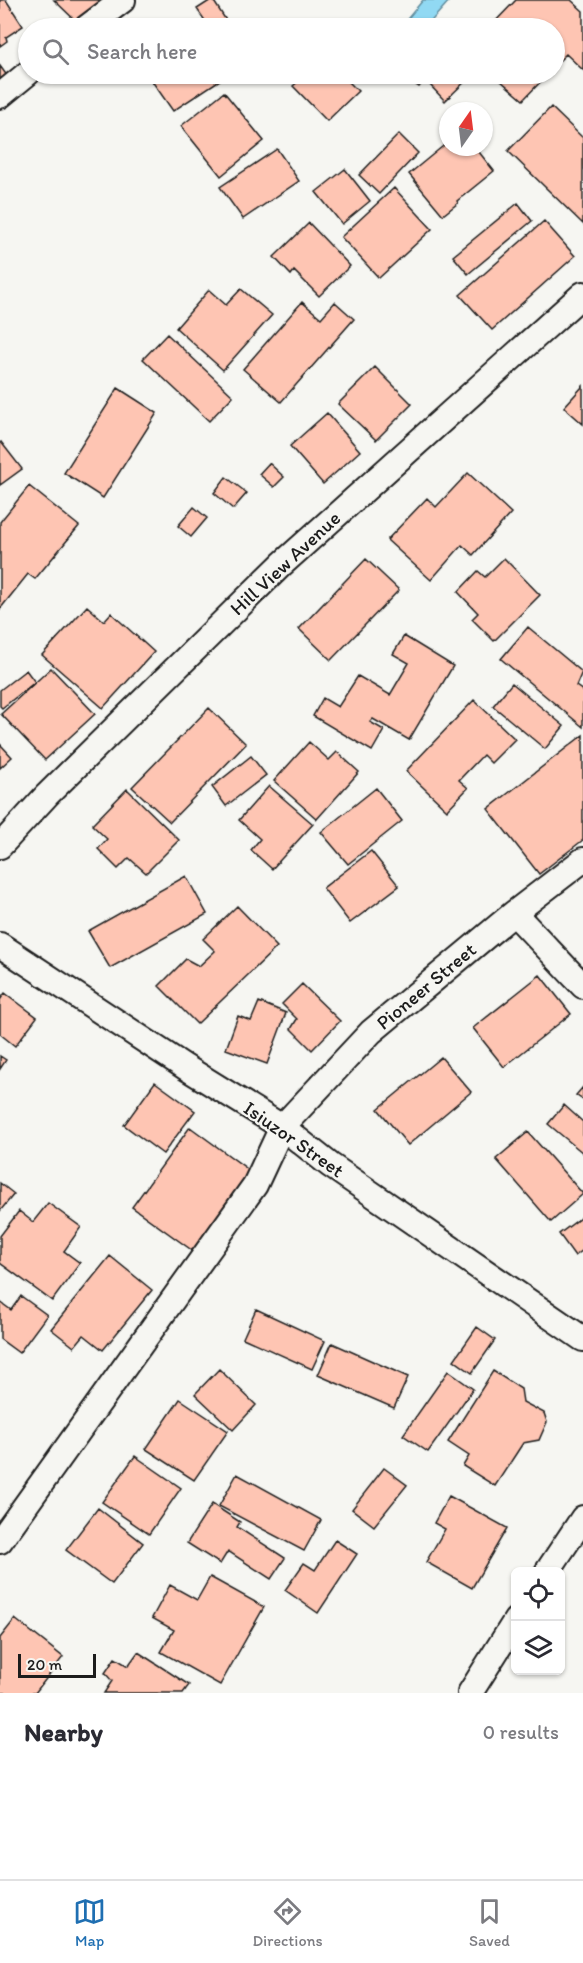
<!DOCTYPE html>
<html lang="en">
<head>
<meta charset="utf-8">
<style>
	:root { --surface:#fff; --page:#f2f2f3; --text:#2b2b33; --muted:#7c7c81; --line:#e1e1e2; --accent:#1f6fb2 }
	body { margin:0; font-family:Itim,sans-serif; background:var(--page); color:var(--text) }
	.controls { position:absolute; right:18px; bottom:18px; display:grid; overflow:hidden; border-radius:9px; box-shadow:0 2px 4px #0004 }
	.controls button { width:54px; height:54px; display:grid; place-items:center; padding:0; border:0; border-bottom:2px solid var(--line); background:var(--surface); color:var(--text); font:30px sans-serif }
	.compass { position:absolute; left:439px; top:102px; width:54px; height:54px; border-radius:50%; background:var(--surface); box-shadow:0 2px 4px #0004; rotate:14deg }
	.scale { position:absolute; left:18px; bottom:15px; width:78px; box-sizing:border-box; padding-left:6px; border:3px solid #1c1c1c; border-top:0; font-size:16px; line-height:21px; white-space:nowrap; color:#1c1c1c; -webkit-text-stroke:4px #f6f6f2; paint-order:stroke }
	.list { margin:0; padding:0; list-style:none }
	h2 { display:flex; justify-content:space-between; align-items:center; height:78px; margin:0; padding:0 24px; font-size:26px }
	h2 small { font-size:20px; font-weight:400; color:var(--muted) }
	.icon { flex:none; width:33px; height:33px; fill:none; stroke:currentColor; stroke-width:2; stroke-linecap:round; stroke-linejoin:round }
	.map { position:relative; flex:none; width:583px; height:1693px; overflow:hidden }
	.search { position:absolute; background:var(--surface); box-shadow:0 2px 4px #0004; left:18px; right:18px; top:18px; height:66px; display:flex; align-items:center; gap:15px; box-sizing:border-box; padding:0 21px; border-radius:33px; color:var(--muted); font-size:22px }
	.sheet { height:186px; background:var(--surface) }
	nav { display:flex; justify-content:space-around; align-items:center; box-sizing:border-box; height:84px; border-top:2px solid var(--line); background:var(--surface); font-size:16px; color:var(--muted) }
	nav a { display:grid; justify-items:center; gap:3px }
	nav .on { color:var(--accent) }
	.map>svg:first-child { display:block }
</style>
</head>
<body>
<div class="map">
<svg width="583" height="1693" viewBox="0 0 583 1693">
	<rect width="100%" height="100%" fill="#f6f6f2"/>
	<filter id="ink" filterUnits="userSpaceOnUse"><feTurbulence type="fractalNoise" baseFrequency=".0167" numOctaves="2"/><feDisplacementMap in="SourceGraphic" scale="12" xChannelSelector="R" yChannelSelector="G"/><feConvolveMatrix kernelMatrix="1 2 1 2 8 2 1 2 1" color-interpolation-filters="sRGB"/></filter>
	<g filter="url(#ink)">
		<path fill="#91d9f3" stroke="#628d9d" stroke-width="1.5" d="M 423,0 L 450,0 L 425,28 L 410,28 L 404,23 Z"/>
		<path fill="#fec5b3" stroke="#1c1c1c" stroke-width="1.5" d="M 0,0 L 6,0 L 23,26 L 6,37 L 7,41 L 0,46 Z
			M 54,0 L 105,0 L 80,25 Z
			M 211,0 L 213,0 L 231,28 L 210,28 L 197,9 Z
			M 516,0 L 571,0 L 583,11 L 583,70 L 566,54 L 554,66 L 554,28 L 489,28 Z
			M 0,66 L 8,77 L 0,83 Z
			M 147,74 L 229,74 L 173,111 Z
			M 307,74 L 341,74 L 358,91 L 327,121 L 293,86 Z
			M 400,74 L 429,74 L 419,87 Z
			M 442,74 L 473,74 L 445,101 L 430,85 Z
			M 493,74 L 548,74 L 523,100 Z
			M 224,92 L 264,141 L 221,176 L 181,126 Z
			M 551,107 L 583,138 L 583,224 L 508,151 Z
			M 399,134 L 418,153 L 379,194 L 359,175 Z
			M 448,142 L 448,147 L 475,147 L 494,171 L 457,201 L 458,203 L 443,215 L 409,174 Z
			M 277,149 L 299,181 L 243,219 L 220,187 Z
			M 345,169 L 370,201 L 342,224 L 316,192 Z
			M 394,188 L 432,229 L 379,278 L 341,237 Z
			M 518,203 L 532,221 L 468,274 L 453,256 Z
			M 544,221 L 575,256 L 492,330 L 460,295 Z
			M 309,223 L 350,266 L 319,296 L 294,271 L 291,275 L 274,257 Z
			M 241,289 L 272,315 L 223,370 L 176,328 L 209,290 L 226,305 Z
			M 302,302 L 321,318 L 335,302 L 354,319 L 281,402 L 243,369 Z
			M 167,334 L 233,396 L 209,421 L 143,359 Z
			M 375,367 L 412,404 L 376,440 L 338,404 Z
			M 583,386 L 583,424 L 564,407 Z
			M 118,388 L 157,413 L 103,498 L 64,473 Z
			M 327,413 L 360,451 L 323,484 L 290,446 Z
			M 1,442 L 22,469 L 0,485 L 0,443 Z
			M 269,463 L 284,477 L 274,487 L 259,474 Z
			M 468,473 L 511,513 L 473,555 L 462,545 L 431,580 L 387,540 L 427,498 L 436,507 Z
			M 226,477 L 247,493 L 233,509 L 214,493 Z
			M 29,486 L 79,526 L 35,579 L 28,574 L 0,609 L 0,522 Z
			M 194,507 L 207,518 L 191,537 L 178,526 Z
			M 504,558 L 540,595 L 494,641 L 472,619 L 478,613 L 458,592 L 478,571 L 485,577 Z
			M 366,559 L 399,590 L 331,660 L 299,629 Z
			M 87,606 L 104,621 L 111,613 L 154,652 L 103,708 L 42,655 Z
			M 528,627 L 582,672 L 576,686 L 583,691 L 583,727 L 501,659 Z
			M 404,636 L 453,666 L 409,740 L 373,719 L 370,722 L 384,730 L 372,751 L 313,716 L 323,698 L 338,707 L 358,676 L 390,695 L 409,663 L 393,654 Z
			M 51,668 L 95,714 L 45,760 L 1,714 Z
			M 26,670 L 35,682 L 2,708 L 0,706 L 0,690 Z
			M 512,683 L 564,726 L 545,749 L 493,706 Z
			M 474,700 L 515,739 L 491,763 L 483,755 L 459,780 L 468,788 L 447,810 L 406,771 Z
			M 209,708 L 246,744 L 170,822 L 132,787 Z
			M 583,735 L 583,840 L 539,874 L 488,809 Z
			M 309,742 L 329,760 L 337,752 L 359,772 L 317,819 L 274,781 Z
			M 0,744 L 12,757 L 0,768 Z
			M 251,756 L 266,775 L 226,806 L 212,787 Z
			M 269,786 L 313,824 L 272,869 L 251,850 L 260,839 L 239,820 Z
			M 376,788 L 402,821 L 348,864 L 321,832 Z
			M 127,789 L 179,840 L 146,873 L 129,858 L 118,869 L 98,849 L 107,839 L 92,825 Z
			M 371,851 L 399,886 L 350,923 L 323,888 Z
			M 186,876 L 207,914 L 110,968 L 88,931 Z
			M 237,906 L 277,947 L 197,1024 L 159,986 L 186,959 L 199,966 L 215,951 L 203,939 Z
			M 540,975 L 571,1014 L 504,1067 L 473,1028 Z
			M 302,984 L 340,1021 L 312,1050 L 291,1029 L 297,1019 L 282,1004 Z
			M 5,993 L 37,1017 L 15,1046 L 0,1034 L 0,1000 Z
			M 259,1002 L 286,1013 L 267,1064 L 226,1049 L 238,1016 L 251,1021 Z
			M 0,1056 L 6,1060 L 0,1069 Z
			M 441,1057 L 471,1092 L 408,1145 L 378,1109 Z
			M 155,1082 L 195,1111 L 163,1154 L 124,1125 Z
			M 583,1087 L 583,1100 L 576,1095 Z
			M 564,1105 L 583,1122 L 583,1153 L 548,1124 Z
			M 190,1127 L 250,1171 L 193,1251 L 132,1207 Z
			M 528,1132 L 583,1194 L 551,1222 L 496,1159 Z
			M 0,1183 L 14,1194 L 0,1211 Z
			M 48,1203 L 81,1227 L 64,1251 L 80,1263 L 52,1301 L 0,1263 L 0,1236 L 19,1211 L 33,1222 Z
			M 583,1216 L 583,1250 L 575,1256 L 559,1234 Z
			M 110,1256 L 152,1290 L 103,1350 L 84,1335 L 74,1347 L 51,1329 Z
			M 21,1296 L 47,1315 L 19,1353 L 0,1339 L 0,1302 L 11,1310 Z
			M 256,1309 L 325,1341 L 312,1369 L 243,1338 Z
			M 477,1327 L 495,1340 L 472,1373 L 454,1360 Z
			M 332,1343 L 408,1377 L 394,1408 L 318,1375 Z
			M 219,1369 L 256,1405 L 233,1430 L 195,1394 Z
			M 448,1371 L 473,1389 L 428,1452 L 403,1435 Z
			M 493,1371 L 521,1389 L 523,1402 L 544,1413 L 547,1422 L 539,1440 L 523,1443 L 495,1486 L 463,1466 L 469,1456 L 448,1442 Z
			M 180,1399 L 228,1431 L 194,1480 L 146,1449 Z
			M 135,1456 L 181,1488 L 149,1534 L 102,1502 Z
			M 384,1468 L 407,1485 L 374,1526 L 352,1509 Z
			M 237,1474 L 321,1520 L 304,1551 L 219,1506 Z
			M 449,1496 L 507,1528 L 472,1588 L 426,1562 L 445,1529 L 434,1523 Z
			M 212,1504 L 240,1522 L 237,1527 L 285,1558 L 271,1579 L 228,1551 L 220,1564 L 187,1543 Z
			M 98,1508 L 143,1543 L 112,1584 L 66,1550 Z
			M 335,1540 L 357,1554 L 318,1613 L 285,1590 L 304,1563 L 315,1570 Z
			M 210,1577 L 264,1607 L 220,1685 L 161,1652 L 174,1630 L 152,1618 L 170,1585 L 197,1600 Z
			M 15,1619 L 63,1657 L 35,1693 L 0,1693 L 0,1638 Z
			M 138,1652 L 189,1685 L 183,1693 L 104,1693 L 112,1681 L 105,1673 L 115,1658 L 128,1666 Z"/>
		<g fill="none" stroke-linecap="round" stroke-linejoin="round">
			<defs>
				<path id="street" d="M 86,28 L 123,0
					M 0,96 L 28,73
					M 0,846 L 47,795 L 282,564 L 583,294
					M 514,913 L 583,986
					M 0,945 L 185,1067 L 282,1127 L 330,1165 L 583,1339
					M 0,1541 L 255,1185 L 282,1127 L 371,1032 L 514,913 L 583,860
					M 547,1572 L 583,1518
					M 470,1693 L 516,1620"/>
			</defs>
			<use href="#street" stroke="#1c1c1c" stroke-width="28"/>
			<use href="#street" stroke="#f6f6f2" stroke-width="24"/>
		</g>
	</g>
	<g text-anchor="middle" stroke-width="4.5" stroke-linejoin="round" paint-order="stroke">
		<g font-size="20" fill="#1c1c1c" stroke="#f6f6f2">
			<text transform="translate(285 563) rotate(-43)" y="7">Hill View Avenue</text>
			<text transform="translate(426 986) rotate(-40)" y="7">Pioneer Street</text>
			<text transform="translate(294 1139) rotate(35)" y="7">Isiuzor Street</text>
		</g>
	</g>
</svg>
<div class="controls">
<button><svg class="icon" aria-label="locate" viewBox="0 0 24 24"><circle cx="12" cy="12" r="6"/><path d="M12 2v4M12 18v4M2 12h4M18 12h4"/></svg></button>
<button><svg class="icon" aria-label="layers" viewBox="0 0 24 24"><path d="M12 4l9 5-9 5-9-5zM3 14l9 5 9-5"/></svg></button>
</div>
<svg class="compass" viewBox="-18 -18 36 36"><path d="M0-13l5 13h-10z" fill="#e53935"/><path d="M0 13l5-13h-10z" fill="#7c7c81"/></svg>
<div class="scale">20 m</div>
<div class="search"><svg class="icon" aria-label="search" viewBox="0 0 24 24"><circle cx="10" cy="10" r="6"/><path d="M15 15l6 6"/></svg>Search here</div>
</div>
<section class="sheet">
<h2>Nearby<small>0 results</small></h2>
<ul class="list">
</ul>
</section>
<nav>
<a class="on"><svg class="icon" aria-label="map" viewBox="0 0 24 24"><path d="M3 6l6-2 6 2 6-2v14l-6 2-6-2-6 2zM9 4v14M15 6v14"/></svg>Map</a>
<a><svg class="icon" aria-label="directions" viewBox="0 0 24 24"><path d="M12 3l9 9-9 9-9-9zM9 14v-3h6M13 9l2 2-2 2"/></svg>Directions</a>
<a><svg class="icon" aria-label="saved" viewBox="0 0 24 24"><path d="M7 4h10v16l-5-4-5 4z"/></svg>Saved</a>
</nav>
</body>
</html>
